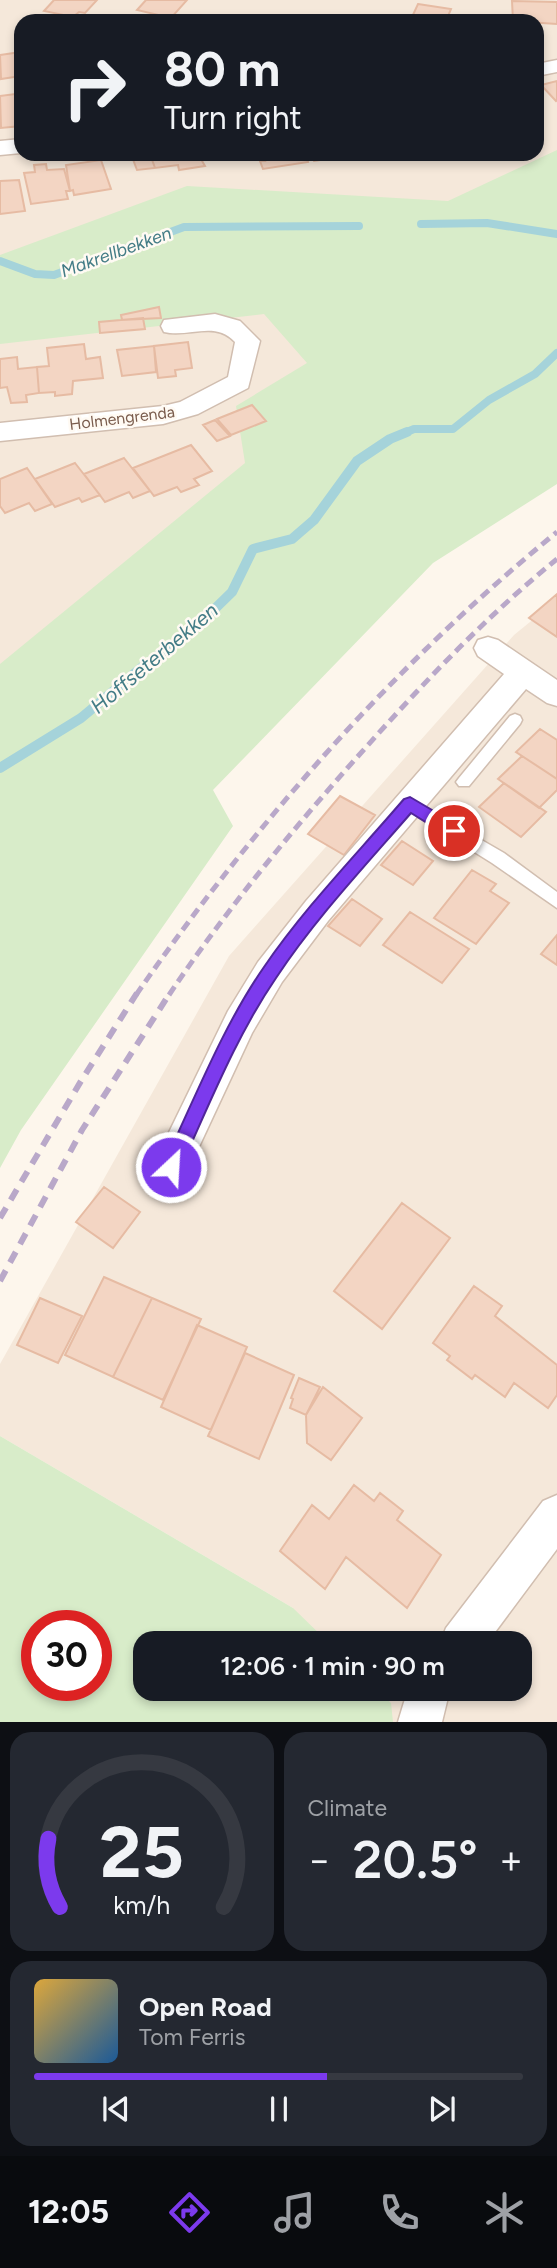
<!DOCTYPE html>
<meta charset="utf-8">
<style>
body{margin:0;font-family:Figtree,sans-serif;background:#242831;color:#f1f3f6;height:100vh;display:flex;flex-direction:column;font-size:26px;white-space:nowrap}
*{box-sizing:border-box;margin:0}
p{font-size:23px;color:#9ea1a6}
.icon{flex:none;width:38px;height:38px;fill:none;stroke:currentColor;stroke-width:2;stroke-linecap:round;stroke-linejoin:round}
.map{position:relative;height:1722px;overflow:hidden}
.sheet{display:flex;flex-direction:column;gap:10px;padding:10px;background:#0d0f14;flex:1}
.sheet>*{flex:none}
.banner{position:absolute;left:14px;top:14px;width:530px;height:147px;border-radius:21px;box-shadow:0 4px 10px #0003;background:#171b24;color:#f1f3f6;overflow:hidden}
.speed{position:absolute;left:21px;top:1610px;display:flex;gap:14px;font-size:35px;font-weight:700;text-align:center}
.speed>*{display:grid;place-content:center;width:91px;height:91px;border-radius:50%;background:#171b24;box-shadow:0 4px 10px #0003;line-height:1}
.speed .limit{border:10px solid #d22;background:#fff;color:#111}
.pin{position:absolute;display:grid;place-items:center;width:60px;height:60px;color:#fff;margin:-30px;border:4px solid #fff;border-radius:50%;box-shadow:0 2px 7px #0007}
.me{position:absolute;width:77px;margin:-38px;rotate:25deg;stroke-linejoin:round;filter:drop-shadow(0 0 5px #0008)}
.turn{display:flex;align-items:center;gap:24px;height:147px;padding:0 35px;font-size:32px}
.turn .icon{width:91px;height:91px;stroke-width:2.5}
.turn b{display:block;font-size:49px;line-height:60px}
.big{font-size:52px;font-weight:600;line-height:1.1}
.sheet .card{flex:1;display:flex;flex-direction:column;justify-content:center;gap:10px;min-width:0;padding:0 24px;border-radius:21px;background:#242831}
.sheet .dial{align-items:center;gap:0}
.dial svg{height:182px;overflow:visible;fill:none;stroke:#363941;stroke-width:7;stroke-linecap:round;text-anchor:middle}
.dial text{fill:#f1f3f6;stroke:none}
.song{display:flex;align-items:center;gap:21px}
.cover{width:84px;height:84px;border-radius:10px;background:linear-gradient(135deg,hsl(40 70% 55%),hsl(210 70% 35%))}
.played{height:7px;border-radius:4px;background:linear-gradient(90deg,#7c3aed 60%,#363941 60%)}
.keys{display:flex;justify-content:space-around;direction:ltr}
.heat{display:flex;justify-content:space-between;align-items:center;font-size:38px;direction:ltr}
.sheet .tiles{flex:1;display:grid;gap:10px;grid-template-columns:1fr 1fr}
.card:last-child{grid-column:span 2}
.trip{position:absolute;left:133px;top:1631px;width:399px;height:70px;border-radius:21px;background:#171b24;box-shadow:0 4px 10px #0003;font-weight:600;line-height:70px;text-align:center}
.tab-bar{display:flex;height:112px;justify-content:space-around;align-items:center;background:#090b0e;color:#9ea1a6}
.tab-bar .icon{width:49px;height:49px}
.tab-bar .on{color:#7c3aed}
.tab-bar b{font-size:32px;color:#f1f3f6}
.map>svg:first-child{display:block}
.residential{fill:#f5e8da;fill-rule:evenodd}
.green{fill:#d8ecc9;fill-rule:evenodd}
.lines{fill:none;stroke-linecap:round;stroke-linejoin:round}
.stream-far1{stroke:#a5d3da;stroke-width:8}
.stream{stroke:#a5d3da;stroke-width:10}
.building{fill:#f3d5c3;stroke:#e6bba3;stroke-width:2}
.service-casing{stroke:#d1beb0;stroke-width:3}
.minor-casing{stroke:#d1beb0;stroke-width:3}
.service{fill:#fff;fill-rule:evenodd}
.minor{fill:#fff;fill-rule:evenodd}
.rail-far1{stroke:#b9a8c9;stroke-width:5;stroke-dasharray:10 6;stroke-linecap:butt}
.rail{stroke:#b9a8c9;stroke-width:6;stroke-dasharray:12 9;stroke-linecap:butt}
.route{fill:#7c3aed;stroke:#51269a;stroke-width:2}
.labels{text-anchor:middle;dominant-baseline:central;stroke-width:5;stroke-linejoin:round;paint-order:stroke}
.far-street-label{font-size:16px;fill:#7a5c4d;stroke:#fffaf3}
.far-water-label{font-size:18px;font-style:italic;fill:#437c86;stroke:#fffaf3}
.water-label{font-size:21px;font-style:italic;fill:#437c86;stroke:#fffaf3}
</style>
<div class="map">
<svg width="557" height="1722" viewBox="0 0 557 1722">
<rect width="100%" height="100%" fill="#fdf6ec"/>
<path class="residential" d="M0 0H557V261L0 757ZM21 21H537V154H21Z
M557 600V1722H292V1689H520V1643H293V1608L0 1436V1364L229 956 514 635Z"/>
<path class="green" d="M557 150V484L433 563 213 790 233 826 21 1130 0 1168V664L245 463 236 406 307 363 264 314 0 344V255L187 186 448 201Z
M0 1436 293 1608 329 1643H145V1689H376L391 1703 393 1722H0ZM37 1626H96V1685H37Z"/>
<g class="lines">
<path class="stream-far1" d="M421 224 487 223 557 234
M0 261 35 274 54 275 184 227 359 226
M402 434 414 429H453L489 400 535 374 557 353"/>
<path class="stream" d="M0 768 81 718 141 668 191 632 232 592 253 549 292 539 314 520 357 461 390 439 407 432"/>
</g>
<path class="building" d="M54 0H97L85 13 79 12 73 17 44 11Z
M146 0H187L171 18 137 10Z
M512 1 557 2V24L513 21Z
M418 4 451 9 446 21 412 17Z
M21 52V76L1 79 0 55Z
M557 81V100L556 101 541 85Z
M15 94 16 101 21 100V126L1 128 0 96Z
M131 154H150L155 168 137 170Z
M150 154H198L205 166 179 170 178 165 155 168Z
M262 154H306L308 162 263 169 260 161H265Z
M310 154H340L342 157 314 161Z
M101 160 111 189 74 195 73 190 70 191 66 165Z
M46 164 47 170 64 169 70 191H66L68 199 31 204 24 173 35 172 34 165Z
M19 180 25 211 0 214V181Z
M159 307 161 318 122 320 121 315Z
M143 318 145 329 100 333 99 322Z
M188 342 192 368 175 370 176 376 158 378 154 346Z
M84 344 86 359 100 357 103 378 73 381 72 394 55 396V392L39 393 37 367 49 366 47 348Z
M154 346 156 372 122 376 117 350Z
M17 357 18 369 37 367 39 393 26 395 27 402 11 403 7 387 0 388V359Z
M252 405 266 421 231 435 217 419Z
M215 420 230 436 217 441 203 425Z
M191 445 212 471 194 479 199 485 181 492 177 487 154 496 133 468Z
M124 458 150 491 133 498 129 492 105 502 84 474Z
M75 463 100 495 82 502 79 498 55 507 35 479Z
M27 468 52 504 35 511 29 503 5 513 0 506V479Z
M557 594V637L529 618Z
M540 729 557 740V779L516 752Z
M522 756 557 779V790L539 808 498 779Z
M504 783 546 812 521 837 479 807Z
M340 796 375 815 344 855 308 834Z
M402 841 433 861 413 885 381 865Z
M472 870 496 884 490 891 509 903 476 944 434 918Z
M352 899 382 919 360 946 328 926Z
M410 912 469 949 442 983 383 945Z
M557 935V965L541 954Z
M104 1187 140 1212 113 1248 76 1222Z
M402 1203 450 1238 382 1329 334 1291Z
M104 1277 152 1298 113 1377 65 1355Z
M474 1286 502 1306 495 1316 557 1365V1395L548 1408 514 1383 505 1397 475 1375 472 1379 447 1360 450 1356 433 1343Z
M40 1298 82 1316 58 1363 17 1345Z
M152 1298 201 1319 163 1400 113 1377Z
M197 1325 247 1347 211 1430 161 1407Z
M245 1353 294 1375 259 1459 208 1436Z
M299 1378 320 1387 306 1415 290 1408 293 1399 291 1398Z
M323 1387 362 1418 331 1460 307 1443 306 1415Z
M354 1485 374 1501 380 1493 403 1511 397 1520 441 1555 407 1608 346 1557 325 1589 280 1551 312 1505 329 1519Z"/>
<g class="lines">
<defs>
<path id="service" d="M515 714 520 716 522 720 520 724 469 786H459L456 782 459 778 510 716Z
M409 798 504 853 557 892V908L492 863 404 808 401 804 404 800Z"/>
<path id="minor" d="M557 60V72L537 76V64Z
M21 139V153L0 155V141Z
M215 314 240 321 260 341 248 388 198 414 163 424 0 441V423L163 406 180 402 228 377 235 342C215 320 189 338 164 332L161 326 164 320Z
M488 637 498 640 557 680V706L547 703 526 689 328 921 282 982 252 1033 184 1179 171 1184 158 1179 153 1167 158 1155 228 1011 258 962 306 901 504 674 478 656 474 648 478 640Z
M557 1495V1549L487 1643H440L446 1628 543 1501Z
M408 1689H450L442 1722H398Z"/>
</defs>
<use href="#service" class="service-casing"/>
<use href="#minor" class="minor-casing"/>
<use href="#service" class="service"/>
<use href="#minor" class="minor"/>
<path class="rail-far1" d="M136 995C256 822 394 665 557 532
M169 995C228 907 297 824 368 745 427 679 488 615 557 559"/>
<path class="rail" d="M0 1218 81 1081 137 993
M0 1281 82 1130 170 993"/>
</g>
<path class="route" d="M410 797 459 826 462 831 459 836H448L411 813C365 866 315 919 276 978 235 1038 208 1108 178 1173L171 1176 165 1173 162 1167 165 1161C196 1096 223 1026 264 967 305 907 357 854 404 799Z"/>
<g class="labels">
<g class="far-street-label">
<text transform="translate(122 418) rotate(-7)">Holmengrenda</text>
</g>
<g class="far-water-label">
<text transform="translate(116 252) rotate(-20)">Makrellbekken</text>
</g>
<g class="water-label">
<text transform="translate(154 658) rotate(-40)">Hoffseterbekken</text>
</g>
</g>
</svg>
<div class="speed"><div class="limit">30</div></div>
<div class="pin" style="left:454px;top:831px;background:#d93025"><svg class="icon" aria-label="arrive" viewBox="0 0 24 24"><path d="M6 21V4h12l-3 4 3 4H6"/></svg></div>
<svg class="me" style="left:171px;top:1167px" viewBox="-20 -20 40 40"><circle r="17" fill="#7c3aed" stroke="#fff" stroke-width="3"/><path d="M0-11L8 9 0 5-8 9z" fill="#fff"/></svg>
<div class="trip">12:06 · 1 min · 90 m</div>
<div class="banner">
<div class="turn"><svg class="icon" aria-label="right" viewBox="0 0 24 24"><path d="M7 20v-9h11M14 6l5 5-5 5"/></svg><div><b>80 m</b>Turn right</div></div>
</div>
</div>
<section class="sheet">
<div class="tiles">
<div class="card dial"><svg viewBox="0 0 100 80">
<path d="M14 69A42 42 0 1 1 86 69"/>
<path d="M14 69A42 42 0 0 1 9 39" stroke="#7c3aed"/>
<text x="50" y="56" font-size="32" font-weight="700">25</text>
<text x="50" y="72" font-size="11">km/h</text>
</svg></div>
<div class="card"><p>Climate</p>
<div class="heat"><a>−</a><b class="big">20.5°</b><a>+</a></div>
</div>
<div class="card">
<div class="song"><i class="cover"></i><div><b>Open Road</b><p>Tom Ferris</p></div></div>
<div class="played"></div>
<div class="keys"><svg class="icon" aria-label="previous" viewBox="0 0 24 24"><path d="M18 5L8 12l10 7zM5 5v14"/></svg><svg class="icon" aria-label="pause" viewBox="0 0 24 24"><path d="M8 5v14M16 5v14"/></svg><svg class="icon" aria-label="next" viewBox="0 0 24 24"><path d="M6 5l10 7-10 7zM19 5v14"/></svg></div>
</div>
</div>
</section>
<nav class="tab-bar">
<b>12:05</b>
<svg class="icon on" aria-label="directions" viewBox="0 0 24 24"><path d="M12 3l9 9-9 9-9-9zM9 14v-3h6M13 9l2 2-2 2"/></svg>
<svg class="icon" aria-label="music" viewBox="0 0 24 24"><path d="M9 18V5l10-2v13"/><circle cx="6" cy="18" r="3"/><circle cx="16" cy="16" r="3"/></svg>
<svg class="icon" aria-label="phone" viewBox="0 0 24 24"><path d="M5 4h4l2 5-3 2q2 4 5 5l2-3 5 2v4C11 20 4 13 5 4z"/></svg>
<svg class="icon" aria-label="climate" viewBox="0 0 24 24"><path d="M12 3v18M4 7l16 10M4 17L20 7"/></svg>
</nav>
